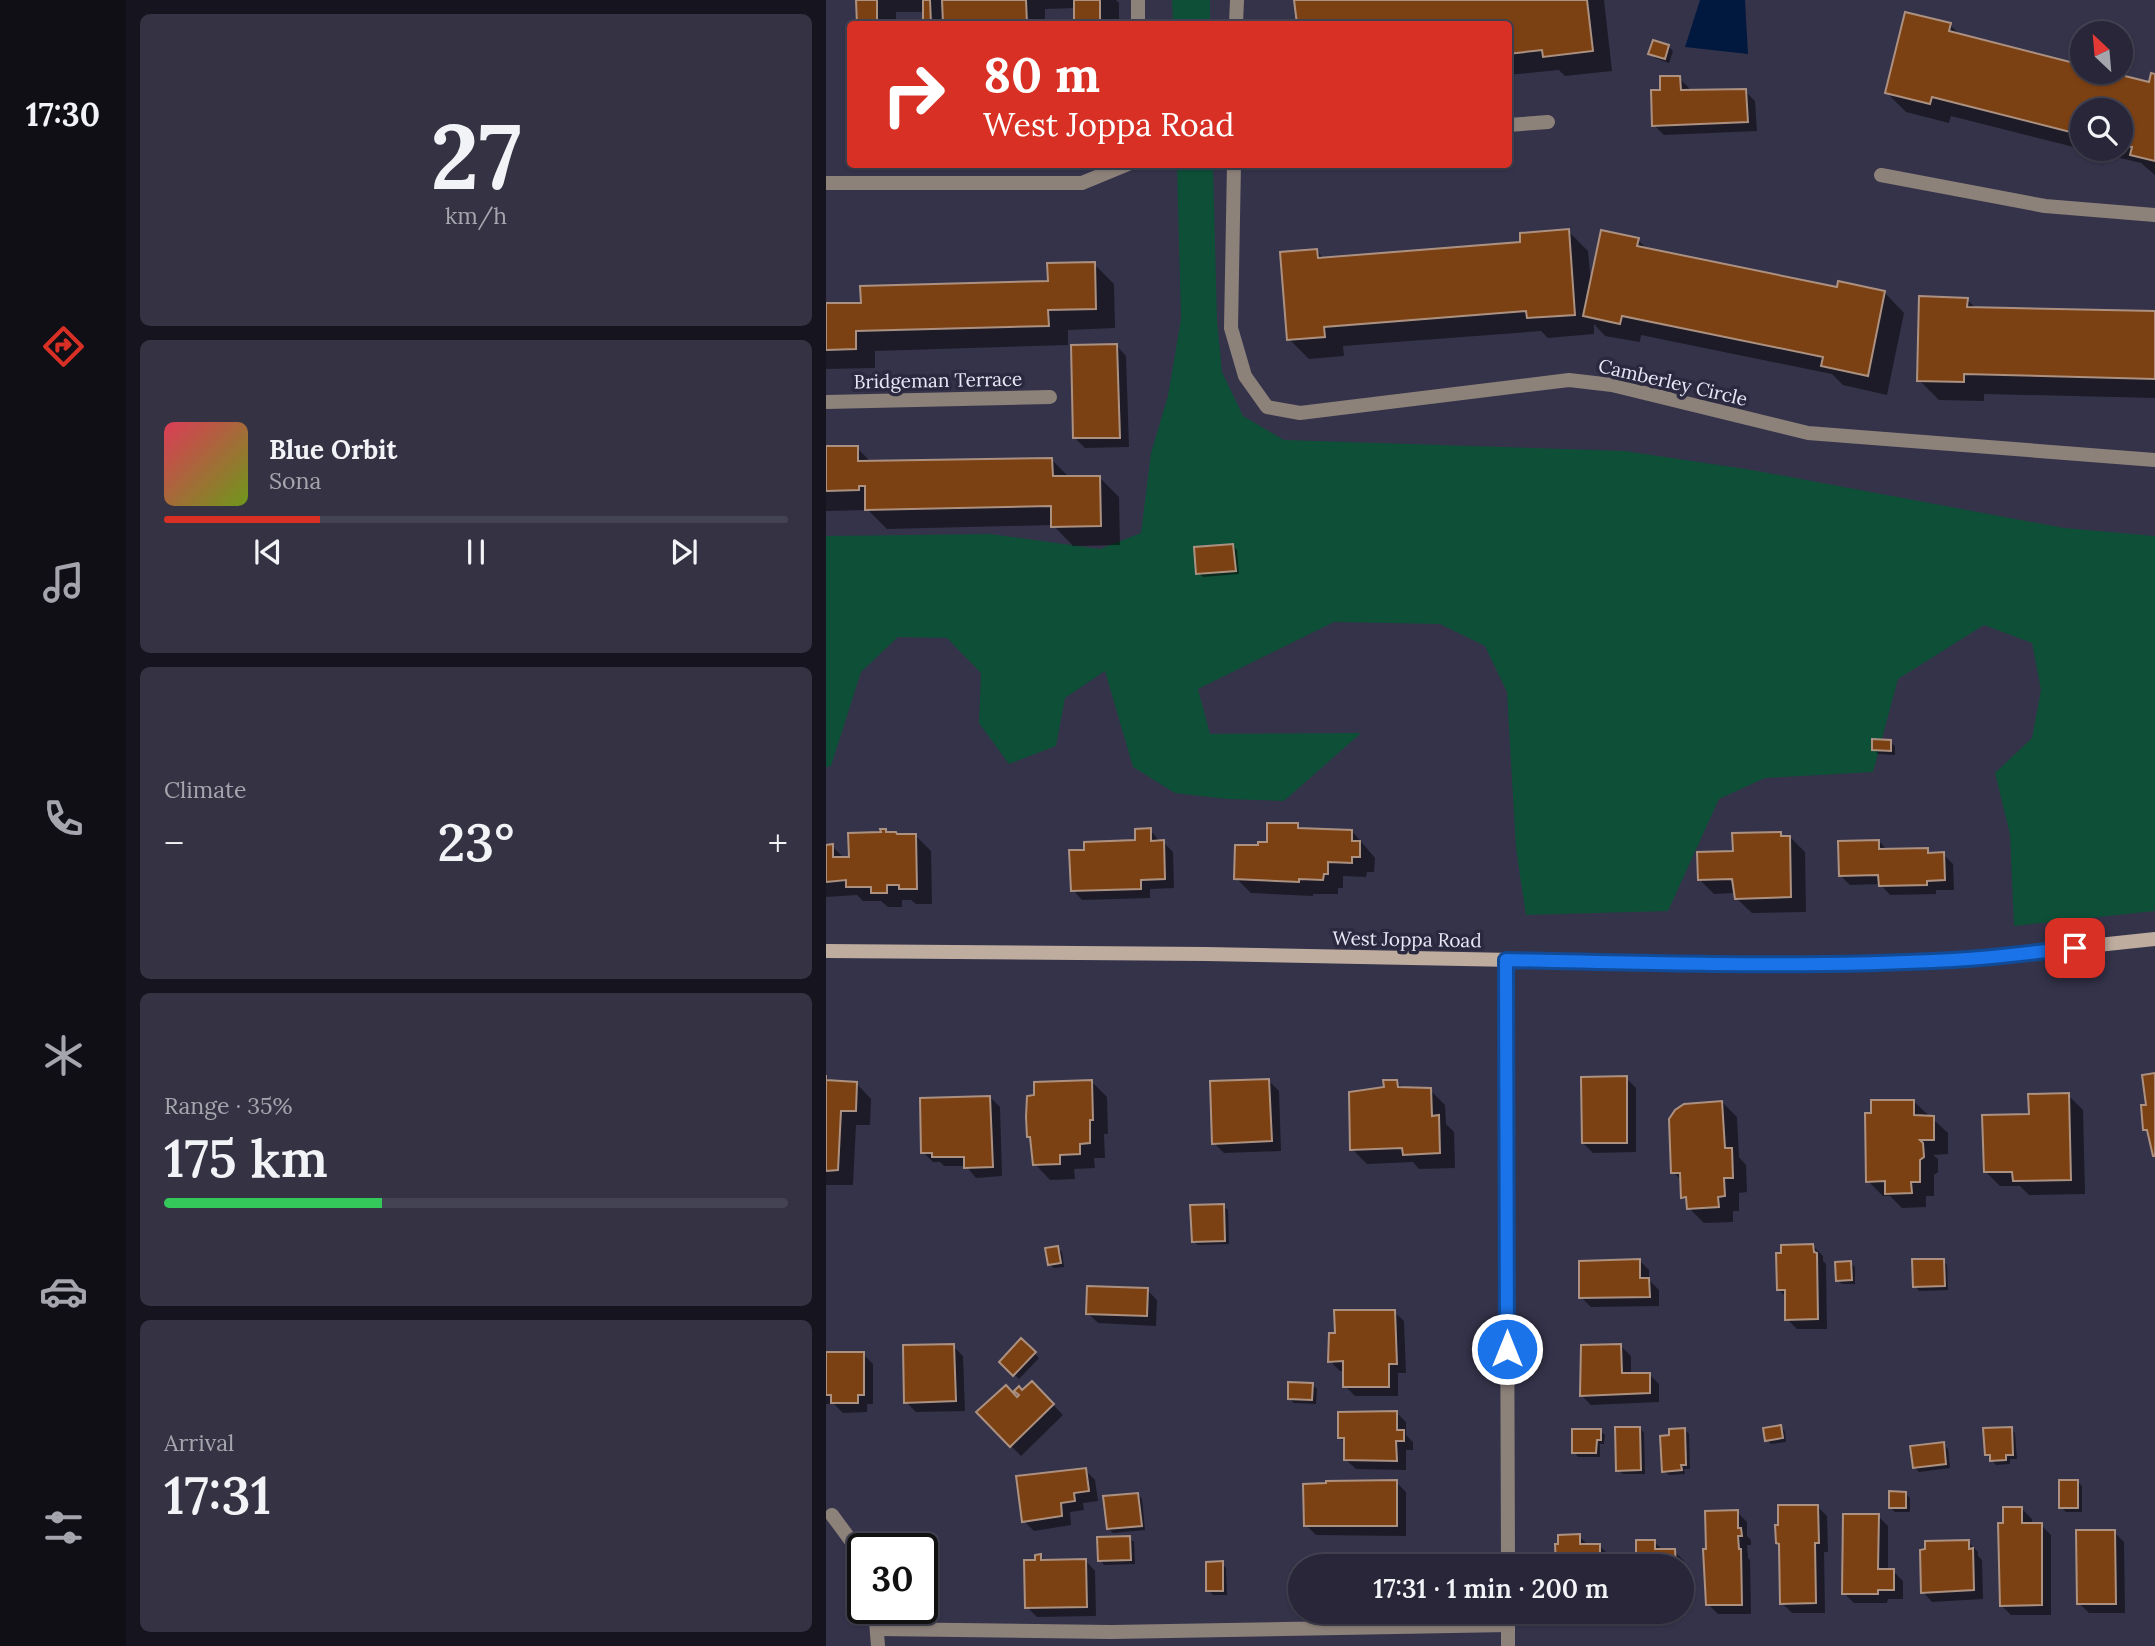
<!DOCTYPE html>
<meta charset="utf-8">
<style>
body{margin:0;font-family:Lora,serif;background:#343243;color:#f1f3f6;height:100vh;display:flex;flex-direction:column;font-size:26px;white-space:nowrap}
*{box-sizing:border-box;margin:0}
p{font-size:23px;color:#a5a5ae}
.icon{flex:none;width:38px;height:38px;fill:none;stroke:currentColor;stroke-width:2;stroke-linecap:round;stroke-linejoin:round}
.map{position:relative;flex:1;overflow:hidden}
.sheet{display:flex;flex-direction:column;gap:14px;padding:14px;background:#16151f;width:700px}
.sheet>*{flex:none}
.guide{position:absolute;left:21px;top:21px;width:665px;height:147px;border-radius:7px;box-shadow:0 2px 5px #0004,0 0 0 2px #444353;background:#d93025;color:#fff;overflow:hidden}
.needle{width:46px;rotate:334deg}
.controls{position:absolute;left:1244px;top:21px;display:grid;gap:14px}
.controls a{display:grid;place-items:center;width:63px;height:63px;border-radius:50%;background:#282638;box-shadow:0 2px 5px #0004,0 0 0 2px #444353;font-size:35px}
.speed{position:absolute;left:21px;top:1533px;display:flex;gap:14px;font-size:35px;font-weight:700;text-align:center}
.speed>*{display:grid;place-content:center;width:91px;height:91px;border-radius:50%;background:#282638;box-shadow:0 2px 5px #0004,0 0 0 2px #444353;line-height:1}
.speed .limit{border:4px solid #111;border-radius:10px;background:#fff;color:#111}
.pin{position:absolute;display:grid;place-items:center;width:60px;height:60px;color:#fff;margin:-30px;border-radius:14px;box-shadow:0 4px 10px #0006}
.me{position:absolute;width:77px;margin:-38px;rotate:0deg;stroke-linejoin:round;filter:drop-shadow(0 0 5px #0008)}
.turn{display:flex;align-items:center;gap:24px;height:147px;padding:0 21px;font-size:32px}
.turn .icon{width:91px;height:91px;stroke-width:2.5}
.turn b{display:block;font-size:49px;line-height:60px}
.big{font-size:52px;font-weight:600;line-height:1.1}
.sheet .card{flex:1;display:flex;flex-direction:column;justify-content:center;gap:10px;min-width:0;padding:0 24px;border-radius:10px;background:#343243}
.sheet .dial{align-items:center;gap:0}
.dial b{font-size:91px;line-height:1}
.song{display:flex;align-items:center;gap:21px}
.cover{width:84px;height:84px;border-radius:10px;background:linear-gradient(135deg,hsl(350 70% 55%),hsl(80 70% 35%))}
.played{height:7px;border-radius:4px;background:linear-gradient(90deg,#d93025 25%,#444353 25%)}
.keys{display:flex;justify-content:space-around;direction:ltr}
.heat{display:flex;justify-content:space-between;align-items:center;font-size:38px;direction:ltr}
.charge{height:10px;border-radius:5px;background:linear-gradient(90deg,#34c759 35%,#444353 0)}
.trip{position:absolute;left:462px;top:1554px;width:406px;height:70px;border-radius:35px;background:#282638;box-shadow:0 2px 5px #0004,0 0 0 2px #444353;font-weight:600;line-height:70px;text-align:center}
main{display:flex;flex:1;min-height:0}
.dock{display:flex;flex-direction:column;width:126px;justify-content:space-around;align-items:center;background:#100f16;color:#a5a5ae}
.dock .icon{width:49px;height:49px}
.dock .active{color:#d93025}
.dock b{font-size:32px;color:#f1f3f6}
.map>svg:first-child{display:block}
.green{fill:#0e4f38}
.water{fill:#02193f}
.shadow{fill:#0007}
.building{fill:#7c4113;stroke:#ac9181;stroke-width:2}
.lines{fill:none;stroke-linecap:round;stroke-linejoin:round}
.lane{stroke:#8d827a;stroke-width:14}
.street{stroke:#8d827a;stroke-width:14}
.secondary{stroke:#bead9f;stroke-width:14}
.route-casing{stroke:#114b97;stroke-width:18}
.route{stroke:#1a73e8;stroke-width:12}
.labels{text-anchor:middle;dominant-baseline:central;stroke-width:7;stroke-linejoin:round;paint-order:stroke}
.street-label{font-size:19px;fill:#e8e7f6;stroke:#2b293f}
</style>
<main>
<nav class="dock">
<b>17:30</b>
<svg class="icon active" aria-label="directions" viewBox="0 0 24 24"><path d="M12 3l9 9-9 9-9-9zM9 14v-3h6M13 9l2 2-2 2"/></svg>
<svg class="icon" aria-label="music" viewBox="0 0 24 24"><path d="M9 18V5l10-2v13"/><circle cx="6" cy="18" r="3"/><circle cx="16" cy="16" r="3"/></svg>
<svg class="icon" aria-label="phone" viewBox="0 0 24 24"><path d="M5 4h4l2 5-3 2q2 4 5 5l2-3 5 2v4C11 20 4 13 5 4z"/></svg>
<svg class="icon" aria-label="climate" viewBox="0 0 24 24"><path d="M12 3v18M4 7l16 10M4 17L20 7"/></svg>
<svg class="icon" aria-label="car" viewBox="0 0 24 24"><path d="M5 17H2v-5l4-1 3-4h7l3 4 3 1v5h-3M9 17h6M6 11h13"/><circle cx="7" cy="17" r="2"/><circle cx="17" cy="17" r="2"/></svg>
<svg class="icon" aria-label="filters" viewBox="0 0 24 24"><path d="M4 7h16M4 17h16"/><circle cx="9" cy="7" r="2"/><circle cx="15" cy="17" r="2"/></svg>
</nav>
<section class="sheet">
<div class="card dial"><b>27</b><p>km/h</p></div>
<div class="card">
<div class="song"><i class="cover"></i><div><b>Blue Orbit</b><p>Sona</p></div></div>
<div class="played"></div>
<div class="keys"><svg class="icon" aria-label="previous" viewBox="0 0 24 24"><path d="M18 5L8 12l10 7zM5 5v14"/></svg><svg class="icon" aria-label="pause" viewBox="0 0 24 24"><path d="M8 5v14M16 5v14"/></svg><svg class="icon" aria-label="next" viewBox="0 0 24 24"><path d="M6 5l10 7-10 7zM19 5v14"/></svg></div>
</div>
<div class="card"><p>Climate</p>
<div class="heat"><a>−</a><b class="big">23°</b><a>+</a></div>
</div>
<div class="card"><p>Range · 35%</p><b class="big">175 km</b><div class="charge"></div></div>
<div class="card"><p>Arrival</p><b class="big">17:31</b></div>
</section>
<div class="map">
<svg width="1329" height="1646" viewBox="0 0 1329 1646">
<rect width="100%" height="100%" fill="#35334a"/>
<path class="green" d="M346 0H384V24H347Z
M351 165H387L391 321 396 372 417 416 458 440 799 451 926 470 1238 528 1329 536V911L1188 926 1184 834 1169 773 1206 738 1215 690 1206 643 1158 625 1072 679 1047 772 939 778 893 799 842 911 700 915 690 849 681 692 659 646 614 624 508 622 372 689 384 734 535 733 458 801 401 799 349 793 307 767 279 671 239 698 230 746 183 764 153 723 155 673 121 638 72 637 35 672 5 766 0 767V536L164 534 274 549 315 533 325 453 342 396 355 319Z"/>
<path class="water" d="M874 0H919L922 54 859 47Z"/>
<path class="shadow" d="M32 0H290L293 3V24H250V8L219 9V24H99V12H70V24H33Z
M470 0H778L786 71 739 76 733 70 682 75V24H472Z
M1124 25 1135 36 1256 67V72H1276L1324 84 1329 76V175L1315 163 1257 149H1295V110H1256V149L1125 116 1123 123 1080 112 1060 92Z
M842 46 847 51 843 63 829 58 824 53Z
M853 78 863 88 864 92 919 91 929 101 931 131 838 135 828 125 836 91Z
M742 231 762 251 765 284 812 240 822 250 1012 289 1059 293 1078 313 1061 395 1017 385 1006 374 815 335 814 342 779 336 768 324V334L722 338 715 331 517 346 518 356 483 359 463 339 491 251 499 260 696 244Z
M268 264 288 284 289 328 242 330V345L49 351V368L0 369V305L36 304 223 283Z
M1141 299 1150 309 1329 313V398L1158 394V401L1113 400 1093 380Z
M291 346 300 356 303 447 259 448 249 438Z
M0 448H31L46 463 225 459 244 478 273 477 293 497 294 545 247 546 227 525 61 529 42 510 0 511Z
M407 546 411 550 413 574 377 577 372 573Z
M1064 742 1069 746V755L1052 754 1048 750Z
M471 825 477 830 526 831 549 858 548 872H541L540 877 517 876V888H512V894H487V896L425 893 410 878 433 847 442 844Z
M324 830 334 842H337L347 852 348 888 324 889V898L256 900 247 890 260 851 311 842Z
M59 831 72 836H90L105 851 106 904H90L85 900H76V907H62L55 901H37L31 895 0 897V846H6L19 859H24Z
M954 834 958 838 964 837 979 852 980 912 926 913 910 898V893L888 894 873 879 908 853Z
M1053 841 1062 851 1101 850 1106 854H1117L1127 864 1128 890H1110V894L1064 895 1054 884 1024 885 1014 875Z
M0 1077 5 1082 30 1083 45 1099 44 1125H30L27 1185H0Z
M800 1078 810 1088V1152L767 1153 757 1143Z
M443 1081 453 1091 455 1151 398 1153 388 1143Z
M266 1082 281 1097 282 1134H278L279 1158H268L269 1168 248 1169 249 1179 224 1180 209 1164 206 1140 203 1136Z
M571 1082 578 1089 604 1090 619 1105 620 1124 628 1132 629 1168 593 1169 587 1162 541 1164 526 1149 559 1089Z
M1242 1095 1257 1110 1259 1194 1203 1195 1194 1186H1174L1159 1171 1205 1116Z
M164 1097 174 1107 176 1176 150 1178 140 1166H118L114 1162H107L97 1152Z
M1087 1101 1122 1133V1154L1107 1155 1112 1159V1172L1108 1175V1196H1100V1207L1076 1208 1064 1196H1057L1042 1181Z
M896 1102 911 1117 913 1157 920 1165 921 1192 913 1193V1211H907V1222L878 1223 863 1208 862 1202 857 1197V1182L847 1172Z
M397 1206 402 1210 403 1244 372 1245 367 1241Z
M987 1246 997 1256V1261L1000 1264 1001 1329H971L961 1319V1298L953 1290Z
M232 1248 236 1252 238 1267 228 1268 223 1264Z
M813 1260 823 1270V1280L833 1290V1306L765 1307 755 1297Z
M1117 1260 1121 1265 1122 1290 1093 1291 1089 1286Z
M1024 1263 1029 1267V1284H1016L1011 1280Z
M321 1290 331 1300 330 1326 272 1323 262 1313Z
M568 1312 578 1321 580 1373H572V1396H529L519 1386V1371H514L504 1361 511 1335Z
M195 1340 213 1358 193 1379 175 1362Z
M127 1346 137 1356 139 1411 90 1412 80 1402Z
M795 1346 805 1356V1375L823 1374 833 1384V1402L765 1405 755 1395Z
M0 1354H37L47 1364V1404H41V1412L17 1413 8 1404H0Z
M206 1383 237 1415 195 1456 152 1412 192 1399Z
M486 1384 491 1389 490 1404 468 1403 463 1398Z
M570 1412 580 1422V1435L587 1442V1450H580V1470L530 1469 520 1460V1444L514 1438Z
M955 1427 959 1432 960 1442 945 1444 941 1440Z
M814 1428 818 1433 819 1474H797L792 1470Z
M1185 1429 1189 1433 1191 1459H1184V1464L1170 1465 1160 1454Z
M859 1430 863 1434 864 1469H858L859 1474 843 1475 838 1471 845 1437Z
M774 1431 779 1435 778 1444H774V1457H752L748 1452Z
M1117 1444 1122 1449 1124 1468 1093 1472 1088 1467Z
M259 1470 269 1480 272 1501 257 1503 258 1510 244 1512 245 1525 208 1531 198 1521Z
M1251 1481 1256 1486V1512H1240L1235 1507Z
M570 1482 580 1492V1536L490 1535 480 1525Z
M1079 1493 1084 1498V1512H1069L1065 1508Z
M312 1494 316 1499 319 1530 287 1533 282 1528Z
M991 1506 1001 1516 1002 1552H998L999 1613H966L956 1603 955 1546 952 1543Z
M1196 1509 1206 1519V1525H1215L1225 1535V1615H1185L1175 1605 1179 1525Z
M911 1512 921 1522V1536L925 1540V1545H921L922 1558 924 1560 925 1614H892L882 1604Z
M1052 1516 1062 1526V1571H1067L1077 1581V1599H1062L1061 1603H1028L1018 1593Z
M1288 1532 1298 1542 1299 1613H1263L1253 1603Z
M753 1536 762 1545H773L783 1555V1566H731V1546Z
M303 1538 308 1542 309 1564 278 1565 274 1560Z
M812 1542H828L838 1551H848L858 1561 860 1582H857L856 1606V1566H812Z
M1142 1542 1152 1552V1556L1156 1560 1157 1599 1106 1602 1097 1592Z
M215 1556 220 1561H260L269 1571 270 1616 211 1617 201 1607 211 1562Z
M490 1558H569L576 1565 582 1566H490Z
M396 1563 400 1568 401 1595H387L382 1590Z
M739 1612H780V1616H743Z
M817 1612H855L821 1616Z"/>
<path class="building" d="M30 0H51V24H31Z
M97 0H104L105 24H97Z
M116 0H200L201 24H117Z
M248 0H274V24H248Z
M468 0H761L767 51 717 57 716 50 682 54V24H471Z
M1079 12 1125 23 1123 31 1256 65V72H1283L1323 82 1325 73 1329 74V161L1304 155 1306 147 1295 145V110H1256V135L1106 97 1104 104 1059 93Z
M827 40 843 45 839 59 822 54Z
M834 76H854L855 90 920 89 922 122 826 126 825 90H834Z
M743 229 749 315 701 318 700 311 498 327 499 337 461 340 454 252 491 249 492 258 694 242V233Z
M775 230 813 238 811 246 1011 287 1012 281 1059 291 1042 376 995 366 997 357 796 316 794 324 757 316Z
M269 262 270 309 222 310 223 326 30 331V349L0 350V303H35L34 286 222 281 221 263Z
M1093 296 1142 298 1141 307 1329 311V379L1138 374V382L1091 381Z
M291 344 294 438H247L245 345Z
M0 446H32V461L226 458 227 476H274L275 526 225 527V506L39 510V486H33V490L0 491Z
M407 544 410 571 370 574 368 547Z
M1046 739 1065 740V751L1046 750Z
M441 823H472V828L526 830V841H534V857H526V863L502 862V874H498L497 880 473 879V882L408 879 409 845H432V842H441Z
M325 828V841L338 840 339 879 315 880V889L245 891 243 850H258V842L309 840V829Z
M54 829H60V832H70L71 834H90L91 889H73V885H61V893H45V887H20V880L0 882V845L7 844V857H23L22 833 55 832Z
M955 832V836H964L965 897 909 899 906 879 872 880 871 852 907 851 906 833Z
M1053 840V849L1102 848V853L1118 852 1119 880 1101 881V885L1053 886 1052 875 1013 876 1012 841Z
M1329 1073V1156H1327L1321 1130H1317L1315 1105H1320L1316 1075Z
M0 1075V1080L31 1082 30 1111H15L12 1170 0 1171Z
M801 1076V1143H756L755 1077Z
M443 1079 446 1141 386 1144 384 1081Z
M266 1080 267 1120H264V1143L254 1144V1154L234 1155V1164L207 1165 204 1137H201L200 1117 201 1096 208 1095V1082Z
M557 1080H571L572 1087 605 1088 606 1116 613 1115 614 1153 577 1155 576 1148 524 1150 523 1092 558 1087Z
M1243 1093 1245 1180 1187 1181 1186 1172H1158L1156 1115 1203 1114 1202 1094Z
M164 1096 167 1167 138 1168V1157H106V1153H95L94 1098Z
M1045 1100H1088V1115L1108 1116V1140H1094L1097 1143 1098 1157 1094 1160V1182H1085L1086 1193 1059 1194V1181L1040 1182 1039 1113H1045Z
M896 1101 899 1148H906L907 1178H898L899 1196 892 1197 893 1207 861 1209 860 1197 855 1198 854 1173H845L843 1119 849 1110 858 1104Z
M398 1204 399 1241 366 1242 364 1205Z
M987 1244 988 1252 991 1253 992 1319 959 1320V1290H951L950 1253H955V1245Z
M232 1246 235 1263 222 1265 219 1248Z
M814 1259V1278H823L824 1297 753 1298V1261Z
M1086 1259H1118L1119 1286 1087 1287Z
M1025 1261 1026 1280 1010 1281 1009 1262Z
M261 1286 322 1288 321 1316 260 1314Z
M508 1310H569L571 1364H563V1387H517V1361L502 1362 503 1333H509Z
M195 1338 210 1352 187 1376 173 1362Z
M128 1344 130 1401 78 1403 77 1345Z
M795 1344 796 1373H824V1393L754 1396 755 1345Z
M0 1352H38V1395H32V1403H5V1395H0Z
M206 1381 228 1404 184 1447 150 1412 180 1385 191 1397 193 1395 188 1391 193 1386 196 1390Z
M462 1382 487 1383 486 1400 462 1399Z
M571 1411V1430H578V1441H570L571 1461 518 1460V1438H512V1412Z
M955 1425 957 1438 939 1441 937 1428Z
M789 1427H814L815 1470 790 1471Z
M1186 1427 1187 1455H1180V1460L1164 1461V1455H1159L1157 1428Z
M859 1428 860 1465H855L856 1470 836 1472 834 1436 843 1435V1429Z
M746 1429H775V1440H771L770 1453H746Z
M1118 1442 1120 1464 1087 1468 1084 1446Z
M260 1468 263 1491 248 1493 249 1501 235 1503 236 1516 196 1522 190 1476Z
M571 1480V1526H478L477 1484 500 1483V1481Z
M1233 1480H1252V1508H1233Z
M1063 1491 1080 1492V1508H1063Z
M312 1493 316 1526 281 1529 277 1496Z
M952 1505H992L993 1543H989L990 1603 954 1604 953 1544 950 1543 949 1525H952Z
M1177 1507H1196V1523H1216V1605L1174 1606 1172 1523H1177Z
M912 1510V1528H915L916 1536H912L913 1549H915L916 1605H880L877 1549H880L879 1511Z
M1017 1514H1053L1052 1569H1068V1590H1052V1594H1016Z
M1250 1530H1289L1290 1604H1251Z
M754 1534V1544H774V1566H730L729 1544H732V1535Z
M304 1536 305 1560 272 1561 271 1537Z
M810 1540H829V1549H849L850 1566H810Z
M1143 1540V1549L1147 1548 1148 1590 1095 1593 1094 1550 1099 1549V1541Z
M215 1554V1560L260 1559 261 1607 199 1608 198 1560H209V1555Z
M488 1557H569L570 1564 582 1563V1566H488Z
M397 1561V1591H380V1562Z"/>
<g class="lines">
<path class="lane" d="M682 125 722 122
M1055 175 1219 206 1329 215
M51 1629 285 1632 682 1625"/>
<path class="street" d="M312 0V24
M410 24 411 0
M408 164 405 328 419 376 441 407 474 413 743 380 786 385 982 433 1329 460
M0 183H256L302 164
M0 402 224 397
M680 960 682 1566
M6 1515 37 1557
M49 1608 52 1646
M682 1612V1646"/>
<path class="secondary" d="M0 951 380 954 934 965 1129 960 1329 939"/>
</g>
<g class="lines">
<defs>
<path id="route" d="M681 1349 680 960C829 963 978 968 1127 960 1168 958 1208 952 1249 948"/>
</defs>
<use href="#route" class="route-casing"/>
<use href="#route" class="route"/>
</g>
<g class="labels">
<g class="street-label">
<text transform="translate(112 380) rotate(-1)">Bridgeman Terrace</text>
<text transform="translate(847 382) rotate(13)">Camberley Circle</text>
<text transform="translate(581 939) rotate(1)">West Joppa Road</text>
</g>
</g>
</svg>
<div class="controls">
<a><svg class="needle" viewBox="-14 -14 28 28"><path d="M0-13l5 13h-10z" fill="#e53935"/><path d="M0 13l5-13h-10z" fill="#a5a5ae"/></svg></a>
<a><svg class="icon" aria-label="search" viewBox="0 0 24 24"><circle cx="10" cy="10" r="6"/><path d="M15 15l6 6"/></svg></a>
</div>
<div class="speed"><div class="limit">30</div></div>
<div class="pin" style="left:1249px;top:948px;background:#d93025"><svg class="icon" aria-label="arrive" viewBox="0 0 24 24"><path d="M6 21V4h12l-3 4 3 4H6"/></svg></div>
<svg class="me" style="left:681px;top:1349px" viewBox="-20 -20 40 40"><circle r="17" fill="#1a73e8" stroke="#fff" stroke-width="3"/><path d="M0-11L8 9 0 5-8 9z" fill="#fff"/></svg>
<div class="trip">17:31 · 1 min · 200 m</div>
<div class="guide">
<div class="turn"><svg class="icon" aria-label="right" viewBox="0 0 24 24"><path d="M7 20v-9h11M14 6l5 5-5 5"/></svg><div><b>80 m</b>West Joppa Road</div></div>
</div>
</div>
</main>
